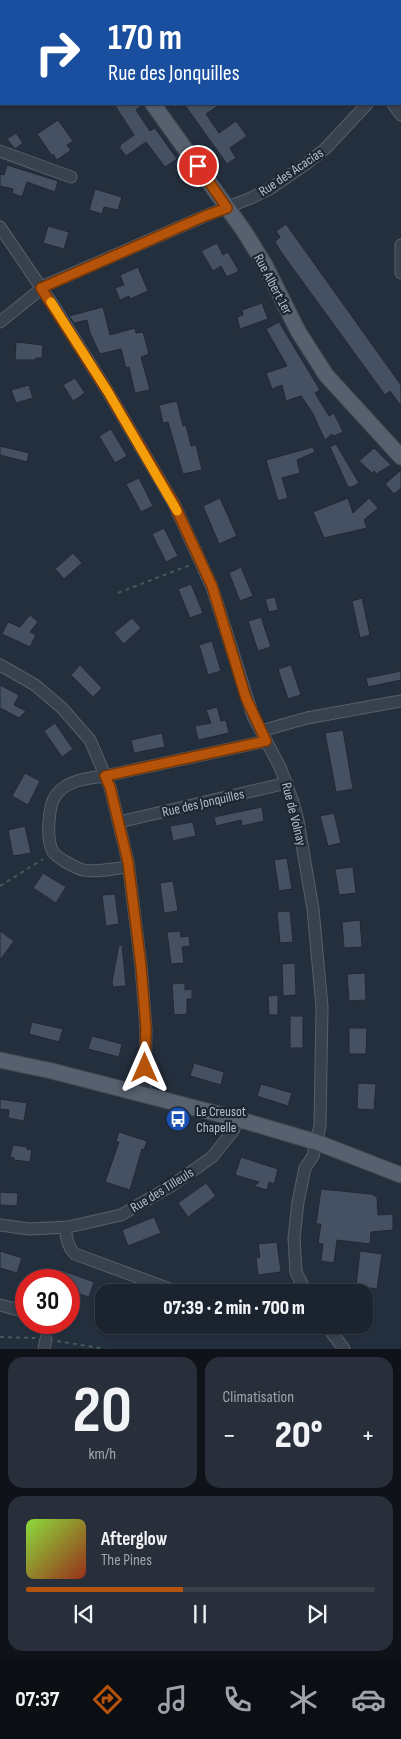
<!DOCTYPE html>
<html lang="fr">
<meta charset="utf-8">
<style>
body{margin:0;font-family:"Sofia Sans Condensed",sans-serif;background:#282f3a;color:#f1f3f6;height:100vh;display:flex;flex-direction:column;font-size:19px;white-space:nowrap}
*{box-sizing:border-box;margin:0}
p{font-size:16px;color:#a0a4aa}
.icon{flex:none;width:28px;height:28px;fill:none;stroke:currentColor;stroke-width:2;stroke-linecap:round;stroke-linejoin:round}
.map{position:relative;height:1349px;overflow:hidden}
.drawer{display:flex;flex-direction:column;gap:8px;padding:8px;background:#0f1319;flex:1}
.drawer>*{flex:none}
.banner{position:absolute;left:0px;top:0px;width:401px;height:105px;box-shadow:0 1px 4px #0004,0 0 0 1px #39404a;background:#1a4fa0;color:#fff;overflow:hidden}
.speed{position:absolute;left:15px;top:1269px;display:flex;gap:10px;font-size:25px;font-weight:700;text-align:center}
.speed>*{display:grid;place-content:center;width:65px;height:65px;border-radius:50%;background:#1b232e;box-shadow:0 1px 4px #0004,0 0 0 1px #39404a;line-height:1}
.speed .limit{border:8px solid #d22;background:#fff;color:#111}
.pin{position:absolute;display:grid;place-items:center;width:42px;height:42px;color:#fff;margin:-21px;border:2px solid #fff;border-radius:50%;box-shadow:0 1px 5px #0007}
.me{position:absolute;width:55px;margin:-28px;rotate:0deg;stroke-linejoin:round;filter:drop-shadow(0 0 4px #0008)}
.turn{display:flex;align-items:center;gap:18px;height:105px;padding:0 25px;font-size:22px}
.turn .icon{width:65px;height:65px;stroke-width:2.5}
.turn b{display:block;font-size:35px;line-height:42px}
.big{font-size:38px;font-weight:800;line-height:1.1}
.drawer .tile{flex:1;display:flex;flex-direction:column;justify-content:center;gap:8px;min-width:0;padding:0 18px;border-radius:15px;background:#282f3a}
.drawer .dial{align-items:center;gap:0}
.dial b{font-size:65px;line-height:1}
.song{display:flex;align-items:center;gap:15px}
.cover{width:60px;height:60px;border-radius:8px;background:linear-gradient(135deg,hsl(90 70% 55%),hsl(10 70% 35%))}
.played{height:5px;border-radius:2px;background:linear-gradient(90deg,#b45309 45%,#39404a 45%)}
.keys{display:flex;justify-content:space-around;direction:ltr}
.heat{display:flex;justify-content:space-between;align-items:center;font-size:28px;direction:ltr}
.drawer .tiles{flex:1;display:grid;gap:8px;grid-template-columns:1fr 1fr}
.tile:last-child{grid-column:span 2}
.trip{position:absolute;left:95px;top:1284px;width:278px;height:50px;border-radius:15px;background:#1b232e;box-shadow:0 1px 4px #0004,0 0 0 1px #39404a;font-weight:800;line-height:50px;text-align:center}
.tab-bar{display:flex;height:80px;justify-content:space-around;align-items:center;background:#0b0e12;color:#a0a4aa}
.tab-bar .icon{width:35px;height:35px}
.tab-bar .on{color:#b45309}
.tab-bar b{font-size:22px;color:#f1f3f6}
.map>svg:first-child{display:block}
.building{fill:#455162;stroke:#1f2835}
.lines{fill:none;stroke-linecap:round;stroke-linejoin:round}
.minor-casing{stroke:#565f6c;stroke-width:13}
.major-casing{stroke:#414a57;stroke-width:17}
.path{stroke:#44595c;stroke-width:2;stroke-dasharray:4 4;stroke-linecap:butt}
.minor{stroke:#38414e;stroke-width:11}
.major{stroke:#56606e;stroke-width:15}
.route-casing{stroke:#753606;stroke-width:12}
.route{stroke:#b45309;stroke-width:9}
.slow{stroke:#f59e0b;stroke-width:9}
.labels{text-anchor:middle;dominant-baseline:central;stroke-width:4.5;stroke-linejoin:round;paint-order:stroke}
.street-label{font-size:14px;fill:#b4bcc9;stroke:#1d2633}
.poi-label{font-size:14px;fill:#b4bcc9;stroke:#1d2633;text-anchor:start}
</style>
<div class="map">
<svg width="401" height="1349" viewBox="0 0 401 1349">
<rect width="100%" height="100%" fill="#242f3e"/>
<path class="building" d="M114 104H144L136 110 150 131 155 128 177 159 165 167 146 142 126 156 119 147 121 146 120 145 134 135Z
M184 104H221L206 114 219 133 236 121 247 136 230 148 236 158 227 164Z
M58 120 73 141 67 145 71 150 57 160 53 154 52 156 37 134Z
M16 133 23 143 15 149 7 139Z
M7 165 58 181 55 192 27 182 22 197 12 193 13 189 0 186V174L4 175Z
M95 189 122 197 118 210 104 207 102 214 89 210Z
M286 224 401 385V406L390 391 385 395 281 252 275 242 280 237 276 231Z
M48 226 69 232 64 249 43 243Z
M217 243 223 255 228 252 239 271 227 277 221 266 213 271 201 251Z
M138 267 148 291 130 299 129 296 120 300 115 288 124 285 120 275Z
M262 303 268 319 240 329 237 317 243 315 242 310Z
M103 307 110 335 135 328 136 333 143 332 149 354 141 357 150 390 135 393 129 367 126 368 121 349 100 354 90 333 87 320 74 323 69 316Z
M279 322 320 390 315 393 329 416 334 413 343 432 334 436 332 434 325 440 312 412 301 396 286 401 282 385 272 389 266 373 287 366 266 329Z
M16 342 43 345 42 358H36L35 360H15Z
M75 378 85 393 73 401 63 385Z
M29 385 33 398 16 403 11 390Z
M177 401 183 426 186 425 191 446 196 445 202 470 183 474 168 422 163 423 159 405Z
M111 429 127 456 115 463 99 436Z
M336 444 359 483 352 487H348L330 447Z
M0 446 29 453 27 462 0 455Z
M313 447 315 452 297 460 300 473 282 478 288 498 278 501 266 460Z
M374 448 391 465 376 474 374 471 372 473 359 461Z
M401 470V488L394 494 385 484Z
M139 478 153 506 141 512 126 484Z
M220 498 237 536 219 544 203 506Z
M348 498 353 513 369 498 378 508 364 520 367 528 324 538 313 512Z
M164 528 178 556 166 562 152 534Z
M73 553 82 563 64 579 55 569Z
M241 567 253 596 240 601 229 573Z
M191 584 203 613 190 618 178 589Z
M275 597 278 610 269 612 265 599Z
M362 598 370 635 360 638 352 601Z
M30 615 38 622 30 632 36 635 30 647 2 634 8 622 20 627Z
M261 617 271 647 258 651 248 621Z
M132 618 141 628 124 644 114 633Z
M212 641 221 671 208 675 199 645Z
M80 665 102 688 93 697 71 675Z
M291 665 301 695 288 699 278 669Z
M401 671V680L368 687 366 678Z
M0 685 19 695 14 705 26 711 19 718 0 708Z
M217 707 221 721 226 720 229 733 198 740 195 726 211 723 206 710Z
M55 723 73 749 62 757 44 731Z
M343 730 353 789 336 792 325 733Z
M162 733 165 747 134 753 131 740Z
M25 773 40 781 28 805 12 796Z
M262 807 264 821 242 826 241 820 216 826 214 817Z
M334 813 341 843 328 846 320 816Z
M193 822 196 836 173 841 170 826Z
M25 826 31 853 13 856 8 830Z
M287 858 292 889 279 891 274 860Z
M353 867 356 893 339 895 335 869Z
M43 873 66 887 56 903 33 888Z
M173 881 178 911 164 913 160 883Z
M115 894 119 924 106 926 102 895Z
M290 911 293 942 280 943 277 912Z
M360 920 362 947 344 948 342 922Z
M0 931 14 941 0 960Z
M180 931 181 937 189 936 190 946 182 947 184 963 171 964 167 932Z
M119 945H122L126 986 113 987 112 982Z
M295 963 296 995 283 996 282 964Z
M365 973 366 1000 349 1001 347 974Z
M185 983V990L192 989V999H187V1014L174 1015 172 984Z
M278 995V1015H269L268 996Z
M290 1016H303V1048H290Z
M32 1022 63 1029 59 1042 29 1034Z
M349 1028H367L366 1054H349Z
M92 1036 122 1044 119 1057 88 1049Z
M194 1063 224 1072 221 1085 190 1076Z
M358 1083 376 1084 374 1110 357 1109Z
M261 1084 292 1093 288 1106 257 1096Z
M0 1099 27 1103 24 1121 8 1118 9 1110 0 1109Z
M119 1132 147 1141 144 1150 142 1149 130 1190 105 1182 119 1142 116 1141Z
M13 1145 27 1147V1149L32 1150 30 1162 14 1160V1158L10 1157Z
M241 1157 278 1169 274 1184 269 1182 267 1190 254 1186 259 1182 235 1175Z
M206 1183 216 1196 188 1217 178 1203Z
M321 1189 371 1194 377 1197 378 1215 393 1214V1230L371 1232 370 1244 337 1240 334 1263 321 1261 323 1244 318 1243 321 1224H316Z
M0 1192 18 1193 17 1206 0 1205Z
M154 1217 161 1233 128 1246 122 1230Z
M277 1242 281 1272 258 1275 256 1258 260 1257 258 1244Z
M0 1251 22 1258 17 1273 0 1268Z
M360 1251 382 1254 377 1289 356 1286Z
M61 1270 94 1282 89 1297 80 1294 78 1297 69 1294V1280H57Z"/>
<g class="lines">
<defs>
<path id="minor" d="M397 0 399 1
M400 59 401 57
M393 104 401 115
M0 151 71 177
M0 227 55 308 108 392 174 504 212 587 253 716 280 767 293 802 298 821 313 909 322 1007 320 1126 313 1156 305 1168 298 1202 294 1238 296 1272 306 1292
M401 245V273
M0 322 46 285 205 216 251 198 271 188 306 164 325 149 367 104
M0 665 35 685 62 708 90 740 110 787 128 862 141 966 146 1029 145 1096
M261 731 307 718 401 701
M119 822 287 783
M129 867C115 868 97 873 83 870 76 868 57 858 53 852 46 840 48 806 56 795 67 780 88 778 105 776L266 741
M0 1225 29 1229 68 1227 121 1215 171 1186 212 1157 233 1131 238 1119
M65 1228C67 1238 67 1246 75 1254L178 1292
M0 1305 26 1312
M326 1325 344 1349
M44 1349 46 1339"/>
<path id="major" d="M78 0 79 1
M153 104 244 231 265 265 298 331 326 375 401 457
M0 1060 52 1071 238 1119 316 1142 401 1175"/>
</defs>
<use href="#minor" class="minor-casing"/>
<use href="#major" class="major-casing"/>
<path class="path" d="M118 593 190 565
M0 886 43 859
M0 1337 35 1338
M57 1341 105 1349"/>
<use href="#minor" class="minor"/>
<use href="#major" class="major"/>
</g>
<g class="lines">
<defs>
<path id="route" d="M145 1068 146 1028 141 966 128 862 110 787 105 776 266 741 246 698 212 586 174 504 108 392 41 288 205 216 227 208 198 166"/>
</defs>
<use href="#route" class="route-casing"/>
<use href="#route" class="route"/>
<path class="slow" d="M51 302 108 392 177 511"/>
</g>
<defs>
<symbol id="bus-disc" viewBox="-11 -11 22 22"><circle r="9.5" fill="#1a4fb4" stroke="#1d2633"/><path d="M-5-6H5V4H4V6H2V4H-2V6H-4V4H-5ZM-3.5-4V0h7V-4ZM-3.5 1.2v1.5H-2V1.2ZM2 1.2v1.5H3.5V1.2Z" fill="#fff"/></symbol>
</defs>
<g fill-rule="evenodd">
<use href="#bus-disc" x="164" y="1105" width="28" height="28"/>
</g>
<g class="labels">
<g class="street-label">
<text transform="translate(291 172) rotate(-34)">Rue des Acacias</text>
<text transform="translate(273 284) rotate(62)">Rue Albert 1er</text>
<text transform="translate(203 803) rotate(-13)">Rue des Jonquilles</text>
<text transform="translate(294 814) rotate(76)">Rue de Volnay</text>
<text transform="translate(162 1190) rotate(-32)">Rue des Tilleuls</text>
</g>
<g class="poi-label">
<text x="196" y="1111">Le Creusot<tspan x="196" dy="16">Chapelle</tspan></text>
</g>
</g>
</svg>
<div class="speed"><div class="limit">30</div></div>
<div class="pin" style="left:198px;top:166px;background:#d93025"><svg class="icon" aria-label="arrive" viewBox="0 0 24 24"><path d="M6 21V4h12l-3 4 3 4H6"/></svg></div>
<svg class="me" style="left:145px;top:1068px" viewBox="-20 -20 40 40"><path d="M0-17L14 15 0 8-14 15z" fill="#b45309" stroke="#fff" stroke-width="4"/></svg>
<div class="trip">07:39 · 2 min · 700 m</div>
<div class="banner">
<div class="turn"><svg class="icon" aria-label="right" viewBox="0 0 24 24"><path d="M7 20v-9h11M14 6l5 5-5 5"/></svg><div><b>170 m</b>Rue des Jonquilles</div></div>
</div>
</div>
<section class="drawer">
<div class="tiles">
<div class="tile dial"><b>20</b><p>km/h</p></div>
<div class="tile"><p>Climatisation</p>
<div class="heat"><a>−</a><b class="big">20°</b><a>+</a></div>
</div>
<div class="tile">
<div class="song"><i class="cover"></i><div><b>Afterglow</b><p>The Pines</p></div></div>
<div class="played"></div>
<div class="keys"><svg class="icon" aria-label="previous" viewBox="0 0 24 24"><path d="M18 5L8 12l10 7zM5 5v14"/></svg><svg class="icon" aria-label="pause" viewBox="0 0 24 24"><path d="M8 5v14M16 5v14"/></svg><svg class="icon" aria-label="next" viewBox="0 0 24 24"><path d="M6 5l10 7-10 7zM19 5v14"/></svg></div>
</div>
</div>
</section>
<nav class="tab-bar">
<b>07:37</b>
<svg class="icon on" aria-label="directions" viewBox="0 0 24 24"><path d="M12 3l9 9-9 9-9-9zM9 14v-3h6M13 9l2 2-2 2"/></svg>
<svg class="icon" aria-label="music" viewBox="0 0 24 24"><path d="M9 18V5l10-2v13"/><circle cx="6" cy="18" r="3"/><circle cx="16" cy="16" r="3"/></svg>
<svg class="icon" aria-label="phone" viewBox="0 0 24 24"><path d="M5 4h4l2 5-3 2q2 4 5 5l2-3 5 2v4C11 20 4 13 5 4z"/></svg>
<svg class="icon" aria-label="climate" viewBox="0 0 24 24"><path d="M12 3v18M4 7l16 10M4 17L20 7"/></svg>
<svg class="icon" aria-label="car" viewBox="0 0 24 24"><path d="M5 17H2v-5l4-1 3-4h7l3 4 3 1v5h-3M9 17h6M6 11h13"/><circle cx="7" cy="17" r="2"/><circle cx="17" cy="17" r="2"/></svg>
</nav>
